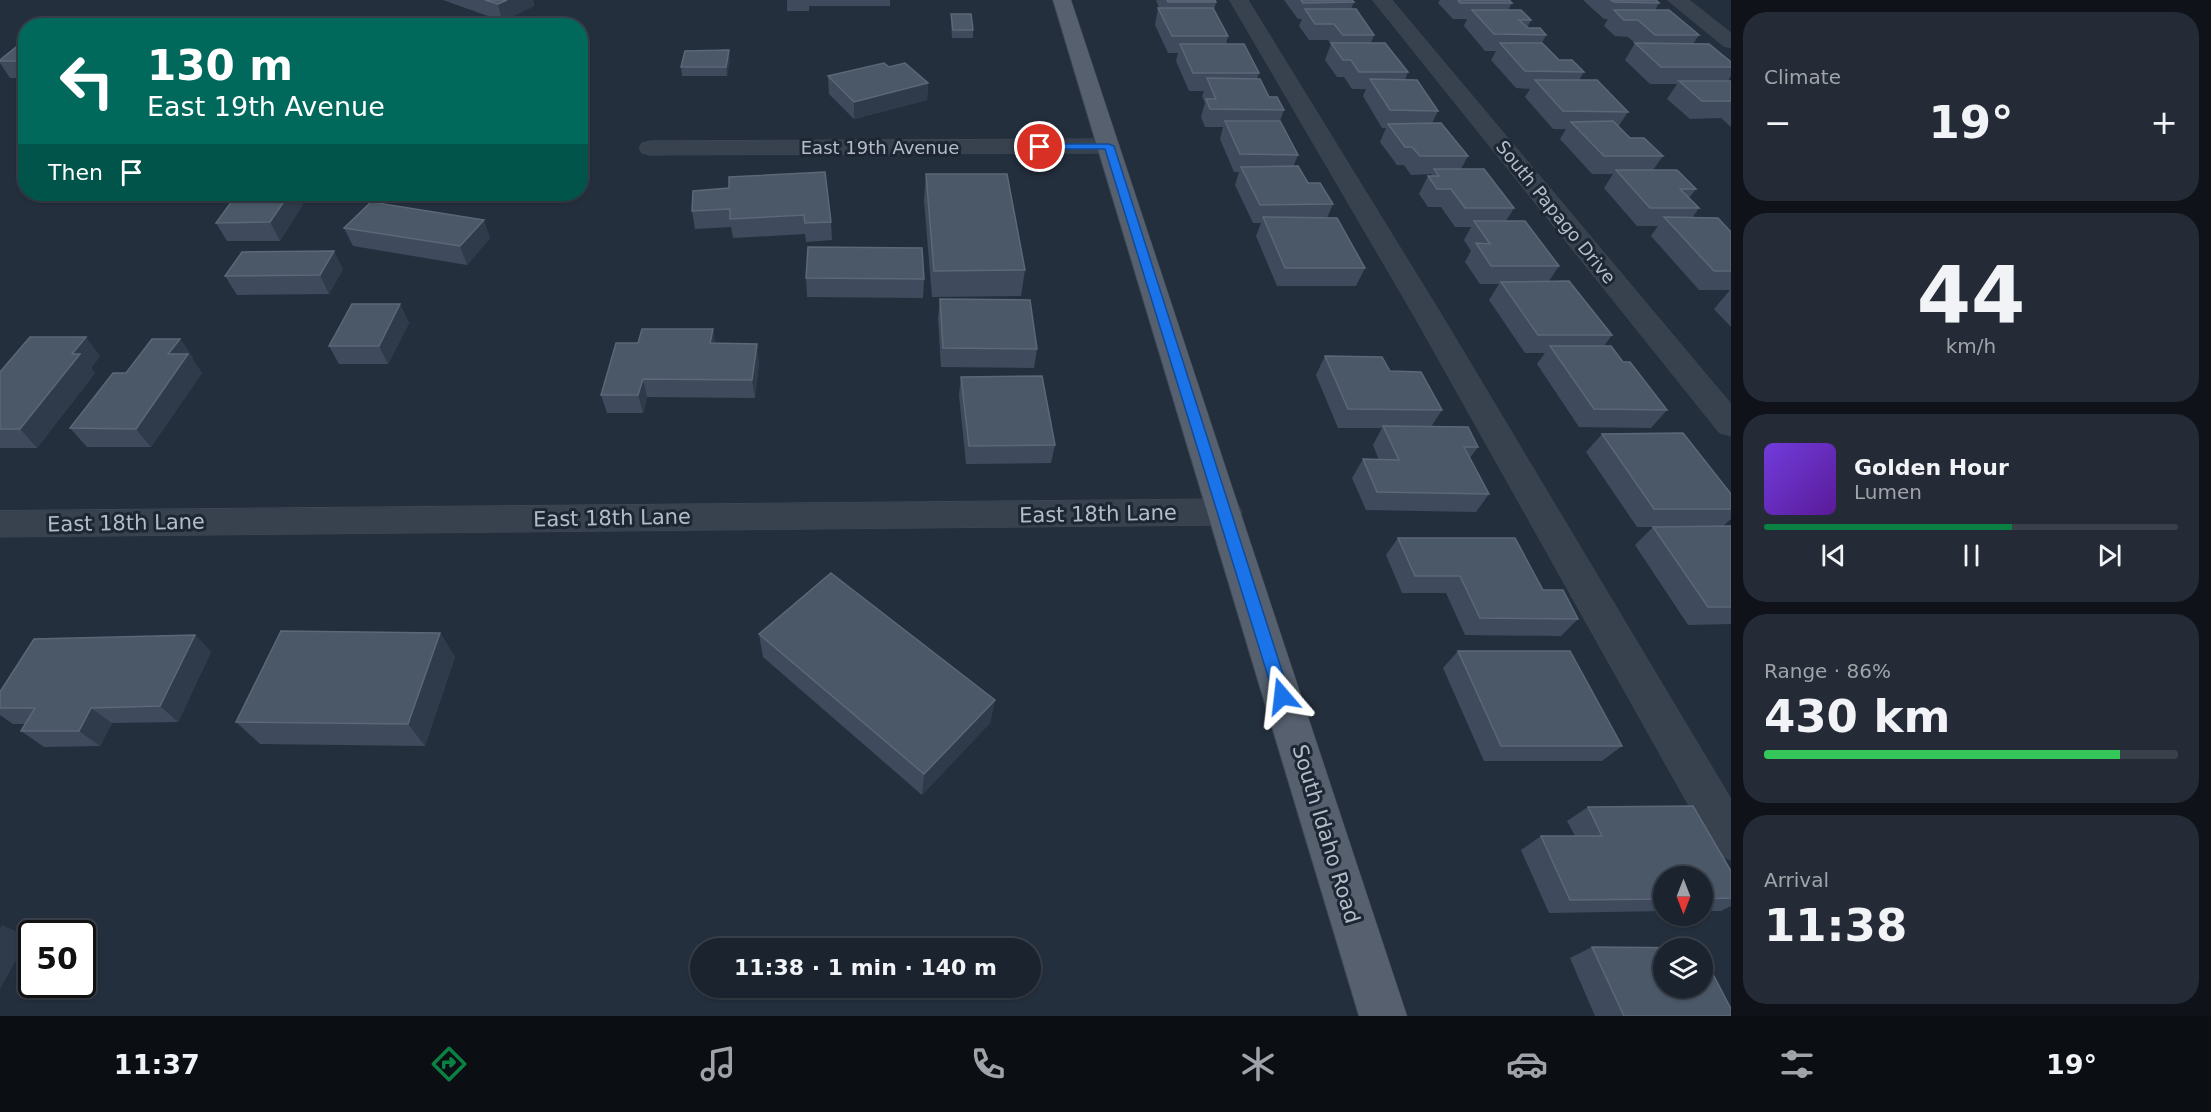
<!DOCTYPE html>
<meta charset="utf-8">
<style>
body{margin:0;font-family:"DejaVu Sans",sans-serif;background:#242b36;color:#f1f3f6;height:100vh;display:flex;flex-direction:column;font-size:22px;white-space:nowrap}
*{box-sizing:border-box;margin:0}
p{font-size:20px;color:#a0a4aa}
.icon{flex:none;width:33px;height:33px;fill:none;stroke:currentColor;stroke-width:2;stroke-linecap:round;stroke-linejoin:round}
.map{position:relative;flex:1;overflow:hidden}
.drawer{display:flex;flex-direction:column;gap:12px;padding:12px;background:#0f1319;width:480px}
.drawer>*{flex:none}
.banner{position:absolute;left:18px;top:18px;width:570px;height:183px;border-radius:24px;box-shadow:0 2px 4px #0004,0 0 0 2px #39404a;background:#00695c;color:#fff;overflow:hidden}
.needle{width:39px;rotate:180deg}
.buttons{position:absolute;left:1653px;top:866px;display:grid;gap:12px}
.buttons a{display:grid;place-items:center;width:60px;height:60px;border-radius:50%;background:#1b232e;box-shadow:0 2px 4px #0004,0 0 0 2px #39404a;font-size:30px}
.speed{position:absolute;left:18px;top:920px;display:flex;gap:12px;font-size:30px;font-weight:700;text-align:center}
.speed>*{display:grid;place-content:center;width:78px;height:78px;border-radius:50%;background:#1b232e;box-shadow:0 2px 4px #0004,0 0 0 2px #39404a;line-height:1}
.speed .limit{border:3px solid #111;border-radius:9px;background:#fff;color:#111}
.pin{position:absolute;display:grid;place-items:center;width:51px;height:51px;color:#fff;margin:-26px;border:3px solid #fff;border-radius:50%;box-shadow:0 2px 6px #0007}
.me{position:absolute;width:66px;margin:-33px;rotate:343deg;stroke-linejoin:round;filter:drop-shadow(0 0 4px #0008)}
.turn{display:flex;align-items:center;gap:21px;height:126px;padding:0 30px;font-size:27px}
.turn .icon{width:78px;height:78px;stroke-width:2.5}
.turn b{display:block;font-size:42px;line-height:51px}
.then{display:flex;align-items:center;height:57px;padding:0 30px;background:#0003;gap:12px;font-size:22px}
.big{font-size:45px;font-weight:700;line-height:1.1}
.drawer .widget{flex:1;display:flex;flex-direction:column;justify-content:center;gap:9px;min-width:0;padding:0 21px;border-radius:24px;background:#242b36}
.drawer .dial{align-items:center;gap:0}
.dial b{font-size:78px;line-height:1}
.song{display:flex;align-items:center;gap:18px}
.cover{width:72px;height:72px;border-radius:9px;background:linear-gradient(135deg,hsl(260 70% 55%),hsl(270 70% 35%))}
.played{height:6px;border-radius:3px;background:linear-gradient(90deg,#0b8043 60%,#39404a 60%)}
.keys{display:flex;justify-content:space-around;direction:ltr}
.heat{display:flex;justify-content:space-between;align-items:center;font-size:33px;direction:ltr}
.charge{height:9px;border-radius:4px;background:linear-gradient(90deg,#34c759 86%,#39404a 0)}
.trip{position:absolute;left:690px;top:938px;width:351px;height:60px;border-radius:30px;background:#1b232e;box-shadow:0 2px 4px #0004,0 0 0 2px #39404a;font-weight:700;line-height:60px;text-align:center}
.dock{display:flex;height:96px;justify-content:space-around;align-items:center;background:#0b0e12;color:#a0a4aa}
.dock .icon{width:42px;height:42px}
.dock .on{color:#0b8043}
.dock b{font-size:27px;color:#f1f3f6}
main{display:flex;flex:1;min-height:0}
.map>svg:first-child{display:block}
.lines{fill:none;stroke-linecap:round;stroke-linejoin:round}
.minor-casing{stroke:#414a57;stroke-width:1}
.major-casing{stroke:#414a57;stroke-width:1}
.minor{fill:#38414e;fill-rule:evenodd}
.major{fill:#56606e;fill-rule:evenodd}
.wall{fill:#3f4b5c}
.shaded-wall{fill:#2f3b4b}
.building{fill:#4b5868;stroke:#5c6777;stroke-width:1.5}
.route{fill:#1a73e8;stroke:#114b97;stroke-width:1.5}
.labels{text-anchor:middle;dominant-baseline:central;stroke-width:6;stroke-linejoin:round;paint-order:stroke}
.far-street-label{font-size:18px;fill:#b4bcc9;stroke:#1d2633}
.street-label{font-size:21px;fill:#b4bcc9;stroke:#1d2633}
</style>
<main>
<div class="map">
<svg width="1731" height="1016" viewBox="0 0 1731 1016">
<rect width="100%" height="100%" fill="#242f3e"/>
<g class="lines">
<defs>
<path id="minor" d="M1230 0H1248L1444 319 1731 799V860L1716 854 1416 319Z
M1373 0H1392L1731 404V436L1720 433Z
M1668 0H1689L1731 33V48L1724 46Z
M1109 139 1117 141 1120 146 1117 151 1109 153 650 155 642 153 639 148 642 143 650 141Z
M1225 499 1237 503 1242 512 1237 521 1225 525 0 537V511Z"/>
<path id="major" d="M1053 0H1071L1407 1016H1359Z"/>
</defs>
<use href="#minor" class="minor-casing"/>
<use href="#major" class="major-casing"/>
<use href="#minor" class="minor"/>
<use href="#major" class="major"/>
</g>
<path class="wall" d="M443 0H533L534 6 502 21Z
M787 0H890V6H809V11H787Z
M1156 0H1215L1216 2 1214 10 1228 36 1226 44 1259 73 1257 79 1269 97 1284 110 1280 121 1298 155 1293 167 1308 183 1333 204 1327 218 1365 268 1356 286H1277L1256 236 1261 223H1253L1235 185 1239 172H1234L1220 139 1223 127H1205L1201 117 1205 103 1202 96 1204 91H1189L1176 61 1178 53H1168L1155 25 1158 8H1159Z
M1284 0H1352L1354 2 1351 9 1374 35 1371 43 1408 72 1405 80 1438 111 1432 123 1468 156 1461 169 1514 208 1506 221 1559 266 1549 281 1612 335 1604 346 1623 362 1667 410 1651 428 1579 427 1537 364 1545 353H1525L1489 300 1499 284H1480L1465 262 1471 251 1464 240 1471 227H1455L1441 207H1428L1419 194 1428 176H1431L1432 174 1411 175 1404 165H1397L1380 142 1386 128H1382L1363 96 1366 89H1352L1344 77H1337L1325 60 1331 44 1328 40H1309L1299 26 1302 19H1298Z
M1440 0H1509L1512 3 1508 10 1531 20 1527 28 1546 35 1542 43 1559 60 1584 72 1579 80 1628 112 1618 127 1630 138 1663 156 1653 170 1696 189 1689 198 1699 208 1692 218 1731 232V290H1699L1651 236 1658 226H1637L1604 188 1613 174H1592L1560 139 1566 129H1553L1525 97 1530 89 1516 88 1491 60 1496 51H1485L1464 26 1467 19H1453L1438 3Z
M1583 0H1656L1659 3 1655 10 1699 35 1693 44 1731 62V76L1728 81H1731V127L1721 118 1690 119 1667 99 1677 84H1650L1625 60 1635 43 1628 37 1615 36 1604 26 1608 19H1604Z
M951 14 973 30V38H952L951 22Z
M26 39V78H10L0 63V60Z
M730 59 727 76H682L681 67Z
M889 67 928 83 927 100 854 119 829 94 828 76Z
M926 174 1025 270 1021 296 932 297 924 200Z
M693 191 831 222 832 240 806 242 805 234 733 238 731 227 695 229 692 211Z
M237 194H298L303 204 280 241H227L216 223Z
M344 228 490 238 467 265 353 246Z
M343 269 329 294 237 295 225 276Z
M806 278 924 279 923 298 807 297Z
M1730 290H1731V327L1714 309Z
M940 299 1037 349 1034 368 941 367 938 318Z
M400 304 409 323 388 364H339L329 346Z
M180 339 193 358 192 359 202 373 151 447H87L70 428 126 373Z
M715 343 759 362 755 398 647 397 643 413H607L601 395Z
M100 356 91 368 95 373 37 448H0V372Z
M1325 356 1390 371 1442 410 1431 427 1478 447 1470 458 1489 494 1476 512 1366 510 1352 478 1363 459 1379 460 1373 445 1382 428H1338L1316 375Z
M961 377 1055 445 1051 463 966 464 959 395Z
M1602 434 1731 494V519L1723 526H1731V624L1688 625 1635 545 1653 527H1637L1586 452Z
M1398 538 1543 590 1578 619 1561 636 1465 635 1446 593H1402L1386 555Z
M440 633 455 657 425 746 260 744 236 722Z
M759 634 995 700 990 723 922 795 763 657Z
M195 635 211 652 178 722 112 723 100 746 44 747 21 731 25 724H13L0 715V692Z
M1458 651 1622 746 1602 761H1484L1443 668Z
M1588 807 1731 871V906L1721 911H1702V876H1664V911L1549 913 1521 850 1541 836H1575L1567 821Z
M1592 947 1731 1016H1595L1570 958Z"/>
<path class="shaded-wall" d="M507 0H533L534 6 502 21 498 4Z
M729 50 730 59 727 76 726 67Z
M928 83 927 100 854 119V102Z
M289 194H298L303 204 280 241 270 222Z
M484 220 490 238 467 265 460 246Z
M334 251 343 269 329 294 320 275Z
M400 304 409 323 388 364 379 346Z
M713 329 716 348 710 343Z
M86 337 100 356 91 368 95 373 37 448 20 429 72 354Z
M180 339 193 358 192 359 202 373 151 447 136 429 168 354Z
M757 344 759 362 755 398 752 380Z
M643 379 647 397 643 413 638 395Z
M440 633 455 657 425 746 408 724Z
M195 635 211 652 178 722 160 706Z
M995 700 990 723 922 795 924 774Z
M91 708 112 723 100 746 79 731Z
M2 925 29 937 0 989V929Z"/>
<path class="building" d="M485 0H507L498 4Z
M1167 0H1215L1216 2H1168Z
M1301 0H1352L1354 2 1303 3Z
M1458 0H1509L1512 3H1460Z
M1611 0H1656L1659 3 1614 2Z
M1158 8H1213L1228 36H1172Z
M1305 9H1356L1374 35H1343L1334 24H1315Z
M1472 10H1521L1531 20H1519L1528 28H1540L1546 35 1494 34Z
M1614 10H1669L1699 35H1655L1638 20H1624Z
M951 14H971L973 30H953Z
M26 39V61H0V60Z
M1331 43H1385L1408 72H1359L1351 60H1343Z
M1500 43H1542L1559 60H1572L1584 72 1525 71Z
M1635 43 1709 44 1731 62V67H1661Z
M1180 44H1244L1259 73H1193Z
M729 50 726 67H681L685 51Z
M884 63 889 67 905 63 928 83 854 102 828 76Z
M1207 78 1260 79 1269 97H1277L1284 110 1210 109 1206 99H1216Z
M1370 79 1417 80 1438 111 1390 110Z
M1535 80H1597L1628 112 1563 111Z
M1679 81H1731V101H1702Z
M1225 121H1280L1298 155 1240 154Z
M1613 121 1630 138H1644L1663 156H1604L1571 122Z
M1441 123 1468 156H1420L1412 147H1405L1388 124Z
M1298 166 1308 183H1320L1333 204 1260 205 1241 167Z
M1434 169H1484L1514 208H1465L1451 189H1437L1428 176H1439Z
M1616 170H1677L1696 189H1680L1699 208H1650Z
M825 172 831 222 805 223 804 215 730 219V209L692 211 693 191 729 188V177Z
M926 174H1007L1025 270 934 271Z
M237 194H289L270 222 216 223Z
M371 202 484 220 460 246 344 228Z
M1263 217 1337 218 1365 268H1285Z
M1664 217 1718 218 1731 232V271H1714Z
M1474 221H1525L1559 266H1491L1476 243 1490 244Z
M808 247 922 248 924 279 806 278Z
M334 251 320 275 225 276 242 252Z
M1569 281 1612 335H1538L1501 282Z
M940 299 1030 300 1037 349 943 348Z
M352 304H400L379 346H329Z
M642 329H713L710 343 757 344 752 380 643 379 638 395H601L616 343H638Z
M30 337H86L72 354H80L20 429H0V372Z
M152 339H180L168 354H188L136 429 70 428 113 373H126Z
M1550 346H1611L1623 362H1630L1667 410 1594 409Z
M1325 356 1382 357 1390 371 1421 372 1442 410 1348 409Z
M1042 376 1055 445 969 446 961 377Z
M1383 426 1468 427 1478 447H1464L1489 494 1377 492 1363 459 1399 460Z
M1683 433 1731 494V509H1654L1602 434Z
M1731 526V607H1708L1653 527Z
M1398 538H1515L1543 590H1563L1578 619 1480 618 1460 576H1415Z
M831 573 995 700 924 774 759 634Z
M281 631 440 633 408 724 236 722Z
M195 635 160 706 91 708 79 731H21L35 708H0V692L34 639Z
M1458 651H1570L1622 746H1501Z
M1693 806 1731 871V898L1702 899V876H1664V899L1570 900 1541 836H1602L1588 807Z
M1592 947 1700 948H1664V987H1702V953L1731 1009V1016H1624Z"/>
<path class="route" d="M1040 144H1109L1114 146 1290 696 1288 701 1282 703 1277 701 1274 696 1105 149H1037V145Z"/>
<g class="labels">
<g class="far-street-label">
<text x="880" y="147">East 19th Avenue</text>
<text transform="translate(1556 212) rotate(51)">South Papago Drive</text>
</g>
<g class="street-label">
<text transform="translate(1098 514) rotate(-1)">East 18th Lane</text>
<text transform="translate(612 518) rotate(-1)">East 18th Lane</text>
<text transform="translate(126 523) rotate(-1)">East 18th Lane</text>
<text transform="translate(1326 834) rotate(73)">South Idaho Road</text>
</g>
</g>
</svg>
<div class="buttons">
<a><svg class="needle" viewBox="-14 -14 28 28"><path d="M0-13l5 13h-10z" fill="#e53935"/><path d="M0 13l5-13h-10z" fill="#a0a4aa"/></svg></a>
<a><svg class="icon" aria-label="layers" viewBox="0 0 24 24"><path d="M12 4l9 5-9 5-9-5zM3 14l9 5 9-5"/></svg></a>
</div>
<div class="speed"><div class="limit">50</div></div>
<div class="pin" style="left:1040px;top:147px;background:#d93025"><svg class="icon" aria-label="arrive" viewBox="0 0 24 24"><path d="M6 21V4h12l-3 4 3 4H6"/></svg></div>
<svg class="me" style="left:1282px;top:696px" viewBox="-20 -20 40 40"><path d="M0-17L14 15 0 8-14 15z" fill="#1a73e8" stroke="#fff" stroke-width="4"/></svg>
<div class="trip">11:38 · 1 min · 140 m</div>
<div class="banner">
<div class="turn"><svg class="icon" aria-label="left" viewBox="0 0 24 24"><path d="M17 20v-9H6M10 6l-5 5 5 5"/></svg><div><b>130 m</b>East 19th Avenue</div></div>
<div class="then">Then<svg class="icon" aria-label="arrive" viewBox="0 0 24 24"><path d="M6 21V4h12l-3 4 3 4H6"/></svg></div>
</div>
</div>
<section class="drawer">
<div class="widget"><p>Climate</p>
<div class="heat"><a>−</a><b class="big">19°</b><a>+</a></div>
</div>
<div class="widget dial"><b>44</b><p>km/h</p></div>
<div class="widget">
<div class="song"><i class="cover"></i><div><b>Golden Hour</b><p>Lumen</p></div></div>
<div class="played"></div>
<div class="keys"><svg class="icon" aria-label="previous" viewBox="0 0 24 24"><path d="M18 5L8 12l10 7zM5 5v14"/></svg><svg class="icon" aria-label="pause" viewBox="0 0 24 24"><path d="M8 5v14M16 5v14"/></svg><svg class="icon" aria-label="next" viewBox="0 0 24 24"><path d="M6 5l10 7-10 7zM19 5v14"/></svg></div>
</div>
<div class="widget"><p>Range · 86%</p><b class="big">430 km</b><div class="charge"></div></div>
<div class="widget"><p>Arrival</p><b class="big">11:38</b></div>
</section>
</main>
<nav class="dock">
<b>11:37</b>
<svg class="icon on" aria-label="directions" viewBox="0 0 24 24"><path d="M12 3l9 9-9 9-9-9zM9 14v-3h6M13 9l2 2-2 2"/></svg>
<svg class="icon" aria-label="music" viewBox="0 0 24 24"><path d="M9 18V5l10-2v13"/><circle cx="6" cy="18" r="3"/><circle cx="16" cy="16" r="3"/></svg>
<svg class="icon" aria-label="phone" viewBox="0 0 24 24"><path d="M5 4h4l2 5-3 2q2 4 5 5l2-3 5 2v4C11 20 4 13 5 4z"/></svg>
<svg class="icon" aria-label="climate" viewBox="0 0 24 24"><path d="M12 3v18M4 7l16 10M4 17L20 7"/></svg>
<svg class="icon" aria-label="car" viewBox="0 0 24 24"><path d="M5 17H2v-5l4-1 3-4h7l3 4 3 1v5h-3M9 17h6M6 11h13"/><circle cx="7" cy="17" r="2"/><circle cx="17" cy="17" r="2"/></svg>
<svg class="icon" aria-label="filters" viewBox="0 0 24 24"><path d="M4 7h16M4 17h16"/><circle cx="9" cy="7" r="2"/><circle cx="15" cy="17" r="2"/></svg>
<b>19°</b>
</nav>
